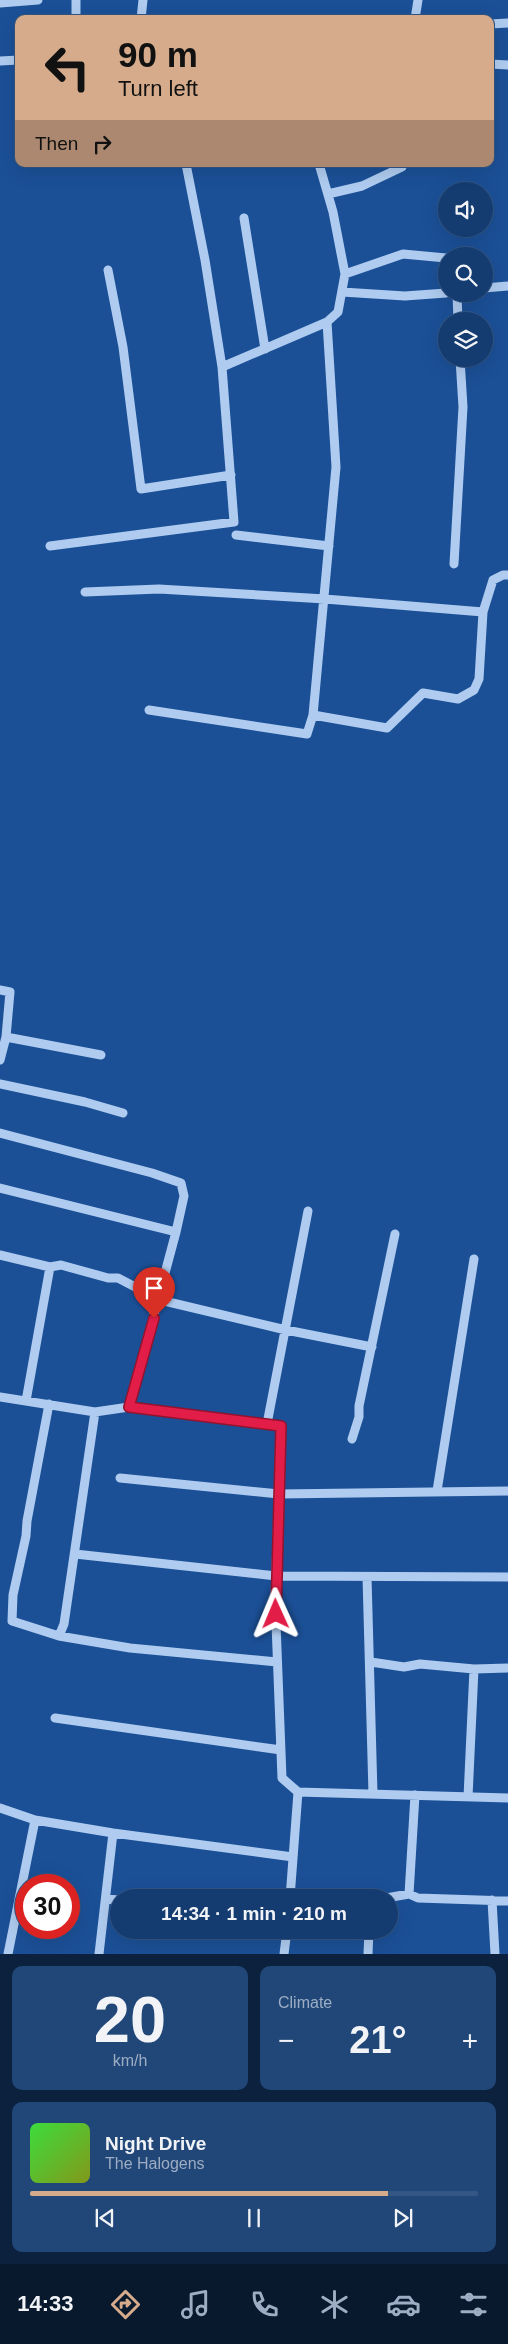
<!DOCTYPE html>
<meta charset="utf-8">
<style>
body{margin:0;font-family:Arial,sans-serif;background:#214779;color:#f1f3f6;height:100vh;display:flex;flex-direction:column;font-size:19px;white-space:nowrap}
*{box-sizing:border-box;margin:0}
p{font-size:16px;color:#9dadc3}
.icon{flex:none;width:28px;height:28px;fill:none;stroke:currentColor;stroke-width:2;stroke-linecap:round;stroke-linejoin:round}
.map{position:relative;height:1954px;overflow:hidden}
.details{display:flex;flex-direction:column;gap:12px;padding:12px;background:#0b213e;flex:1}
.details>*{flex:none}
.banner{position:absolute;left:15px;top:15px;width:479px;height:152px;border-radius:10px;box-shadow:0 5px 20px #0002,0 0 0 1px #335684;background:#d6ab8b;color:#111;overflow:hidden}
.buttons{position:absolute;left:438px;top:182px;display:grid;gap:10px}
.buttons a{display:grid;place-items:center;width:55px;height:55px;border-radius:50%;background:#143c71;box-shadow:0 5px 20px #0002,0 0 0 1px #335684;font-size:25px}
.speed{position:absolute;left:15px;top:1874px;display:flex;gap:10px;font-size:25px;font-weight:700;text-align:center}
.speed>*{display:grid;place-content:center;width:65px;height:65px;border-radius:50%;background:#143c71;box-shadow:0 5px 20px #0002,0 0 0 1px #335684;line-height:1}
.speed .limit{border:8px solid #d22;background:#fff;color:#111}
.pin{position:absolute;display:grid;place-items:center;width:42px;height:42px;color:#fff;margin:-51px -21px;border-radius:50% 50% 50% 0;rotate:-45deg;box-shadow:0 0 5px #0007}
.pin .icon{rotate:45deg}
.me{position:absolute;width:55px;margin:-28px;rotate:359deg;stroke-linejoin:round;filter:drop-shadow(0 0 4px #0008)}
.turn{display:flex;align-items:center;gap:18px;height:105px;padding:0 20px;font-size:22px}
.turn .icon{width:65px;height:65px;stroke-width:2.5}
.turn b{display:block;font-size:35px;line-height:42px}
.then{display:flex;align-items:center;height:48px;padding:0 20px;background:#0003;gap:10px;font-size:19px}
.big{font-size:38px;font-weight:800;line-height:1.1}
.details .tile{flex:1;display:flex;flex-direction:column;justify-content:center;gap:8px;min-width:0;padding:0 18px;border-radius:10px;background:#214779}
.details .dial{align-items:center;gap:0}
.dial b{font-size:65px;line-height:1}
.song{display:flex;align-items:center;gap:15px}
.cover{width:60px;height:60px;border-radius:8px;background:linear-gradient(135deg,hsl(120 70% 55%),hsl(70 70% 35%))}
.played{height:5px;border-radius:2px;background:linear-gradient(90deg,#d6ab8b 80%,#335684 80%)}
.keys{display:flex;justify-content:space-around;direction:ltr}
.heat{display:flex;justify-content:space-between;align-items:center;font-size:28px;direction:ltr}
.details .tiles{flex:1;display:grid;gap:12px;grid-template-columns:1fr 1fr}
.tile:last-child{grid-column:span 2}
.trip{position:absolute;left:110px;top:1889px;width:288px;height:50px;border-radius:25px;background:#143c71;box-shadow:0 5px 20px #0002,0 0 0 1px #335684;font-weight:800;line-height:50px;text-align:center}
.tabs{display:flex;height:80px;justify-content:space-around;align-items:center;background:#08182d;color:#9dadc3}
.tabs .icon{width:35px;height:35px}
.tabs .active{color:#d6ab8b}
.tabs b{font-size:22px;color:#f1f3f6}
.map>svg:first-child{display:block}
.lines{fill:none;stroke-linecap:round;stroke-linejoin:round}
.minor{stroke:#afccf0;stroke-width:9}
.route-casing{stroke:#92132f;stroke-width:12}
.route{stroke:#e11d48;stroke-width:9}
</style>
<div class="map">
<svg width="508" height="1954" viewBox="0 0 508 1954">
<rect width="100%" height="100%" fill="#1b5097"/>
<g class="lines">
<path class="minor" d="M0 3 38 0
M76 19V0
M141 19 143 0
M415 19 418 0
M490 24 508 23
M0 61 19 60
M490 64 508 65
M186 164 205 260 222 367
M328 194 362 186 402 167 403 164
M244 218 265 349
M108 270 123 347 141 489 231 475
M345 274 403 254 446 258
M484 288 508 286
M342 292 405 296 446 293
M457 294 458 321
M236 535 329 546
M50 546 234 522 222 367 327 322 338 312 345 274 333 212 319 164
M454 564 463 407 460 359
M85 592 159 589 325 599 483 612
M149 710 307 734 313 715 336 467 327 322
M313 715 387 728 423 693 458 699 474 690 479 679 483 612 493 580 503 575H508
M0 990 10 992 6 1037 0 1060
M6 1037 101 1055
M0 1084 85 1102 123 1113
M0 1133 152 1173 181 1183 184 1196 176 1232 129 1407
M0 1188 176 1232
M0 1255 50 1267 61 1265 108 1278H118L160 1300 286 1330 372 1347
M0 1397 95 1412 129 1407 281 1426 275 1598 282 1778 298 1792 508 1798
M26 1401 50 1267
M49 1404 27 1521 26 1536 13 1595 12 1621 59 1636 130 1648 277 1662
M267 1424 308 1211
M352 1439 359 1417V1406L395 1234
M120 1478 279 1494 508 1491
M437 1491 474 1259
M75 1554 276 1576 508 1577
M367 1577 373 1794
M59 1636 64 1624 95 1412
M371 1662 404 1667 420 1664 474 1669 508 1668
M55 1718 281 1750
M468 1797 474 1669
M0 1808 35 1820 113 1833 293 1857
M409 1894 415 1795
M290 1898 298 1792
M386 1898 409 1894 418 1898 508 1901
M106 1899 119 1900
M492 1900 495 1954
M8 1954 35 1820
M99 1954 113 1833
M284 1954 287 1930
M368 1954 369 1930"/>
</g>
<g class="lines">
<defs>
<path id="route" d="M154 1318 129 1407 281 1426 276 1614"/>
</defs>
<use href="#route" class="route-casing"/>
<use href="#route" class="route"/>
</g>
</svg>
<div class="buttons">
<a><svg class="icon" aria-label="sound" viewBox="0 0 24 24"><path d="M4 9h4l5-4v14l-5-4H4zM17 9q2 3 0 6"/></svg></a>
<a><svg class="icon" aria-label="search" viewBox="0 0 24 24"><circle cx="10" cy="10" r="6"/><path d="M15 15l6 6"/></svg></a>
<a><svg class="icon" aria-label="layers" viewBox="0 0 24 24"><path d="M12 4l9 5-9 5-9-5zM3 14l9 5 9-5"/></svg></a>
</div>
<div class="speed"><div class="limit">30</div></div>
<div class="pin" style="left:154px;top:1318px;background:#d93025"><svg class="icon" aria-label="arrive" viewBox="0 0 24 24"><path d="M6 21V4h12l-3 4 3 4H6"/></svg></div>
<svg class="me" style="left:276px;top:1614px" viewBox="-20 -20 40 40"><path d="M0-17L14 15 0 8-14 15z" fill="#e11d48" stroke="#fff" stroke-width="4"/></svg>
<div class="trip">14:34 · 1 min · 210 m</div>
<div class="banner">
<div class="turn"><svg class="icon" aria-label="left" viewBox="0 0 24 24"><path d="M17 20v-9H6M10 6l-5 5 5 5"/></svg><div><b>90 m</b>Turn left</div></div>
<div class="then">Then<svg class="icon" aria-label="right" viewBox="0 0 24 24"><path d="M7 20v-9h11M14 6l5 5-5 5"/></svg></div>
</div>
</div>
<section class="details">
<div class="tiles">
<div class="tile dial"><b>20</b><p>km/h</p></div>
<div class="tile"><p>Climate</p>
<div class="heat"><a>−</a><b class="big">21°</b><a>+</a></div>
</div>
<div class="tile">
<div class="song"><i class="cover"></i><div><b>Night Drive</b><p>The Halogens</p></div></div>
<div class="played"></div>
<div class="keys"><svg class="icon" aria-label="previous" viewBox="0 0 24 24"><path d="M18 5L8 12l10 7zM5 5v14"/></svg><svg class="icon" aria-label="pause" viewBox="0 0 24 24"><path d="M8 5v14M16 5v14"/></svg><svg class="icon" aria-label="next" viewBox="0 0 24 24"><path d="M6 5l10 7-10 7zM19 5v14"/></svg></div>
</div>
</div>
</section>
<nav class="tabs">
<b>14:33</b>
<svg class="icon active" aria-label="directions" viewBox="0 0 24 24"><path d="M12 3l9 9-9 9-9-9zM9 14v-3h6M13 9l2 2-2 2"/></svg>
<svg class="icon" aria-label="music" viewBox="0 0 24 24"><path d="M9 18V5l10-2v13"/><circle cx="6" cy="18" r="3"/><circle cx="16" cy="16" r="3"/></svg>
<svg class="icon" aria-label="phone" viewBox="0 0 24 24"><path d="M5 4h4l2 5-3 2q2 4 5 5l2-3 5 2v4C11 20 4 13 5 4z"/></svg>
<svg class="icon" aria-label="climate" viewBox="0 0 24 24"><path d="M12 3v18M4 7l16 10M4 17L20 7"/></svg>
<svg class="icon" aria-label="car" viewBox="0 0 24 24"><path d="M5 17H2v-5l4-1 3-4h7l3 4 3 1v5h-3M9 17h6M6 11h13"/><circle cx="7" cy="17" r="2"/><circle cx="17" cy="17" r="2"/></svg>
<svg class="icon" aria-label="filters" viewBox="0 0 24 24"><path d="M4 7h16M4 17h16"/><circle cx="9" cy="7" r="2"/><circle cx="15" cy="17" r="2"/></svg>
</nav>
